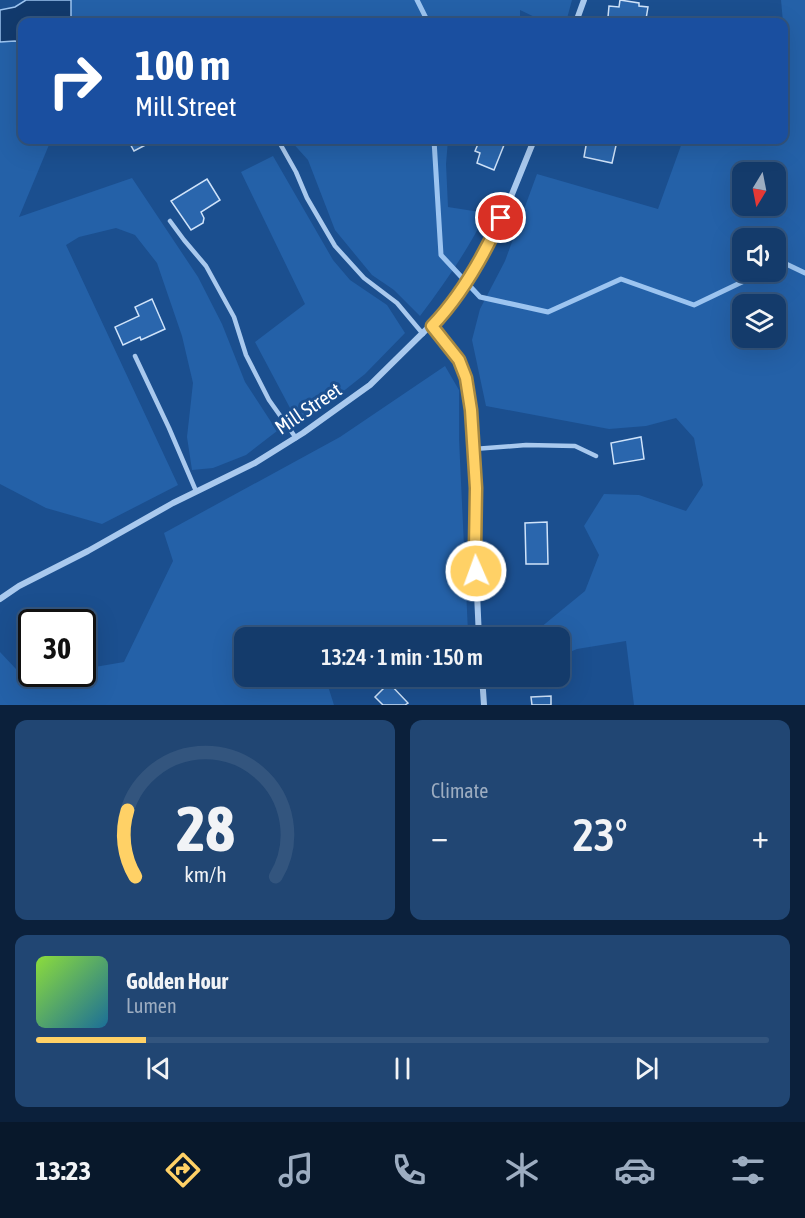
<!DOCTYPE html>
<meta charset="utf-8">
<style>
body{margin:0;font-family:"Asap Condensed",sans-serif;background:#214673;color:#f1f3f6;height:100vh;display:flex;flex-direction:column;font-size:22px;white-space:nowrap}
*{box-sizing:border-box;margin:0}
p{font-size:20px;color:#9dadc1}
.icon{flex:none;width:33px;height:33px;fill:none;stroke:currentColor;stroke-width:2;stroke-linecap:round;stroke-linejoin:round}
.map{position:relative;height:705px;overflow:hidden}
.panel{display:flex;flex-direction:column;gap:15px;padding:15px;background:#0b203b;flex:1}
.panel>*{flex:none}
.banner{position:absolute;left:18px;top:18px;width:770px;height:126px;border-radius:12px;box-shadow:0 6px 24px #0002,0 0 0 2px #33557e;background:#1a4fa0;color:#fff;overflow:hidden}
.needle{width:39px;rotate:190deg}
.tools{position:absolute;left:732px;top:162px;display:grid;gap:12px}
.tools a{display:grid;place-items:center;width:54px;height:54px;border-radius:12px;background:#143b6b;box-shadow:0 6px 24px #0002,0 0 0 2px #33557e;font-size:30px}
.speed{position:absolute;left:18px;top:609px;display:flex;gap:12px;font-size:30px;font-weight:700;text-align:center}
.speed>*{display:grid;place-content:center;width:78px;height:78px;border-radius:50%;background:#143b6b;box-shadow:0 6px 24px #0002,0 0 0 2px #33557e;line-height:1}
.speed .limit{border:3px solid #111;border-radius:9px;background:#fff;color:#111}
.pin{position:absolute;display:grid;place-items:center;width:51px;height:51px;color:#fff;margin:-26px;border:3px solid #fff;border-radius:50%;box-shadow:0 2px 6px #0007}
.me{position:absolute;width:66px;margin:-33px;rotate:358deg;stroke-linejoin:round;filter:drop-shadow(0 0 4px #0008)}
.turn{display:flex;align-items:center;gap:21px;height:126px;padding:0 18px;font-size:27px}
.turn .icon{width:78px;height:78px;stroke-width:2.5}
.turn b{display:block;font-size:42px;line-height:51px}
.big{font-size:45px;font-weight:600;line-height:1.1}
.panel .card{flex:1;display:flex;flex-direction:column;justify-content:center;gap:9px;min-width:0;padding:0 21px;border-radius:12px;background:#214673}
.panel .dial{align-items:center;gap:0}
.dial svg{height:156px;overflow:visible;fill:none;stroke:#33557e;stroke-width:7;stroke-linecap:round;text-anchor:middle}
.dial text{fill:#f1f3f6;stroke:none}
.song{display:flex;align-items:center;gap:18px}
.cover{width:72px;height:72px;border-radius:9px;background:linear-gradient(135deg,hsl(90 70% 55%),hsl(200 70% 35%))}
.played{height:6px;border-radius:3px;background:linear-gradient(90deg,#ffd166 15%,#33557e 15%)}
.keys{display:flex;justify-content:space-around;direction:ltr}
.heat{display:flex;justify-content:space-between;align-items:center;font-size:33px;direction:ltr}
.panel .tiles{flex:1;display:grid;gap:15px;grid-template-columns:1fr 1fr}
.card:last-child{grid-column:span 2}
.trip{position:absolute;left:234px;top:627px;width:336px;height:60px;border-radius:12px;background:#143b6b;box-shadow:0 6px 24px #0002,0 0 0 2px #33557e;font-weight:600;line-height:60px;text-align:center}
.menu{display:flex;height:96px;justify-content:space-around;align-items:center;background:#08182b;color:#9dadc1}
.menu .icon{width:42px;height:42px}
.menu .selected{color:#ffd166}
.menu b{font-size:27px;color:#f1f3f6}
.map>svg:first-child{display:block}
.green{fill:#2461a8;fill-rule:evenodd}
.water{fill:#123a6d;stroke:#9cc4f0;stroke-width:1.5}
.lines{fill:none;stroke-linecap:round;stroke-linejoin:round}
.stream{stroke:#9cc4f0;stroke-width:5}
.building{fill:#2a66ad;stroke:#cfe3fa;stroke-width:1.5}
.service{stroke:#a9c9ee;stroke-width:4.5}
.minor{stroke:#a9c9ee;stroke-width:6}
.route-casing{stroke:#a68842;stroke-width:15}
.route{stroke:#ffd166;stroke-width:10}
.labels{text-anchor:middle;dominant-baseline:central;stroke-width:6;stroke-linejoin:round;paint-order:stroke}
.street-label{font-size:20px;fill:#fff;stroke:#1b4f8f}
</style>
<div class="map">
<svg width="805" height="705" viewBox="0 0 805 705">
<rect width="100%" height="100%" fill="#1b4f8f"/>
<path class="green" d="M71 0H572L566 22H545L520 10V22H71Z
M781 0H805V705H634L626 641 577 649 560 656V638L529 637 585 591 599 555 584 526 604 494 639 495 686 511 703 485 694 438 676 418 646 426 609 429 486 406 472 340 480 309 505 261 537 174 658 209 683 140H783V22ZM742 172H776V206H742ZM742 238H776V272H742ZM742 304H776V338H742Z
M15 41 22 43V140H51L19 217 132 178 198 277 222 324 245 382 277 431 246 455 213 468 192 470 187 437 193 383 182 336 157 263 135 235 116 228 79 237 66 245 178 485 102 524 46 508 0 484V42Z
M290 140H448L446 164 448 207 486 213C468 250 445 283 420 316L394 290 372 275 335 230 308 160Z
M273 156 333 260 350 280 387 305 405 333 365 374 331 401 298 423 255 342 305 304 241 172Z
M445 366 459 390V439L468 632 452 638H244V676L344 677 327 683 334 705H0V652L16 669 31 671 32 674 51 675 82 674 83 669 124 662 173 561 164 533 340 437Z"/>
<path class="water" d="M26 0H71V22H22V43L15 41 0 42V10L15 7Z"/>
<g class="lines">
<path class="stream" d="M417 0 426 18V22
M434 140 441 255 480 297 548 312 621 279 694 305 763 272
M776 265 782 262 805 273"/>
</g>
<path class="building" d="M620 0 639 3V6L648 7 646 19 637 18 636 21 608 17 609 6 619 7Z
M128 140H155L134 151Z
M476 140H506L494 170 477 163 480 153 475 151 478 144 475 143Z
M587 140H631L630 143 617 141 612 163 584 157Z
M207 179 220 200 201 212 204 218 203 223 191 230 171 201Z
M152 299 165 329 141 340 140 337 123 345 115 327 139 316 135 307Z
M641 437 644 459 614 464 611 443Z
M547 522 548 564H526L525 523Z
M63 614 66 619 74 614 79 622H48Z
M389 683 408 703 405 705H383L375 697Z
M551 696V705H532L531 697Z"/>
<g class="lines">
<path class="service" d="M278 140 296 172 307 198 335 246 364 278 397 303 423 334
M170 221 184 240 206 266 234 317 246 355 269 400 296 438
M135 356 169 428 196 491
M474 449 526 445 575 446 596 456"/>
<path class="minor" d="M576 22 584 0
M432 325 459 360 466 378 471 410 476 488 475 548 479 638
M0 599 19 586 88 551 173 503 255 463 303 433 370 385 443 313 474 269 492 237 510 199 534 140
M482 676 484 705"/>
</g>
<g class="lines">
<defs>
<path id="route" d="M476 571 475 548 476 488 471 410 466 378 459 360 432 326C460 297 484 255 501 218"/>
</defs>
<use href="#route" class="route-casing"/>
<use href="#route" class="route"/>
</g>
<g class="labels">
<g class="street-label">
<text transform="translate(308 408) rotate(-34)">Mill Street</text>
</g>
</g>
</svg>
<div class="tools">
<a><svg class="needle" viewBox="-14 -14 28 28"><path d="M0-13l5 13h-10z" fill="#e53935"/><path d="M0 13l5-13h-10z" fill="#9dadc1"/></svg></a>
<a><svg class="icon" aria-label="sound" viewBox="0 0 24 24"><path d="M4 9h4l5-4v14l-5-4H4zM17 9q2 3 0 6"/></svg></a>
<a><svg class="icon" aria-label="layers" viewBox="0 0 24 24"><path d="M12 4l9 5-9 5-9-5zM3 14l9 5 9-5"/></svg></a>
</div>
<div class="speed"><div class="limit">30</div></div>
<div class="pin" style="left:501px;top:218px;background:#d93025"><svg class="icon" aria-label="arrive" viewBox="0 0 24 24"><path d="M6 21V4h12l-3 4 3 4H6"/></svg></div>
<svg class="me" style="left:476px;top:571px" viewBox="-20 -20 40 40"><circle r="17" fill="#ffd166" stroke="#fff" stroke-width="3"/><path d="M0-11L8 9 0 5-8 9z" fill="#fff"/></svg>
<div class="trip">13:24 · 1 min · 150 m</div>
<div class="banner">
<div class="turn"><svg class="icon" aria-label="right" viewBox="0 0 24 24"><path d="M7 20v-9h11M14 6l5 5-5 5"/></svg><div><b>100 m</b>Mill Street</div></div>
</div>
</div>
<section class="panel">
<div class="tiles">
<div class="card dial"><svg viewBox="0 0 100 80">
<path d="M14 69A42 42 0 1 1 86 69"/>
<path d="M14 69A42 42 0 0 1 10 35" stroke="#ffd166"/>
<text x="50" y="56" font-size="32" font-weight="700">28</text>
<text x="50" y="72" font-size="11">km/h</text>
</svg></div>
<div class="card"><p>Climate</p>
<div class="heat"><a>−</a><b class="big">23°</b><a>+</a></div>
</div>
<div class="card">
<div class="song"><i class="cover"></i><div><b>Golden Hour</b><p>Lumen</p></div></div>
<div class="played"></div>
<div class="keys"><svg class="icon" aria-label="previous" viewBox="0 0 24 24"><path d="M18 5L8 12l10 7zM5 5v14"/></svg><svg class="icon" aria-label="pause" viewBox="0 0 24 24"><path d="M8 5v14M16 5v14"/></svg><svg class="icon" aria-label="next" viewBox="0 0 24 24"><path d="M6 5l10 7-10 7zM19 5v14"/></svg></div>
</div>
</div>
</section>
<nav class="menu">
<b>13:23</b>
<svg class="icon selected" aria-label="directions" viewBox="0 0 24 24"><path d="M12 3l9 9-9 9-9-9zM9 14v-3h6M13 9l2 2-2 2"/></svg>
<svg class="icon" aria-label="music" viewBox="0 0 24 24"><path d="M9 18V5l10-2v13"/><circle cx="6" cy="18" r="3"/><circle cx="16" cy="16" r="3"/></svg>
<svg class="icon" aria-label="phone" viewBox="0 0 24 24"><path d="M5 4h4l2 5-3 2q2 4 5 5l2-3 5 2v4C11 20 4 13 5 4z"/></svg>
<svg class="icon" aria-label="climate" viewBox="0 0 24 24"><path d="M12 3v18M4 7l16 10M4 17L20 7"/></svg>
<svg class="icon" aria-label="car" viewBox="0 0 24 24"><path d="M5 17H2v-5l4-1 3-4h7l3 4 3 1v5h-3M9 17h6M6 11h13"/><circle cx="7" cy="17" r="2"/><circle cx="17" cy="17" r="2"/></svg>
<svg class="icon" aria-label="filters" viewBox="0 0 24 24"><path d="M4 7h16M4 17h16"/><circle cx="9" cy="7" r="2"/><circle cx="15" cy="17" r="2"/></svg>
</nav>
